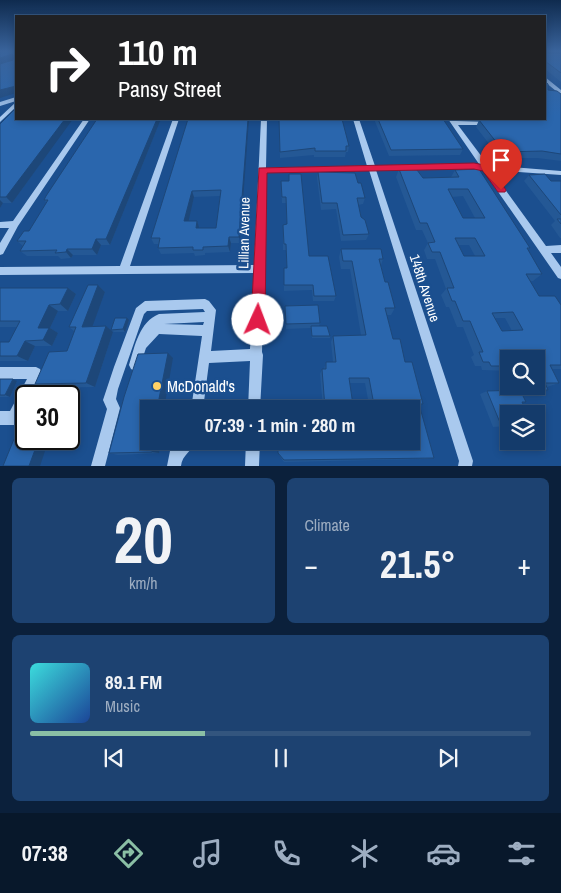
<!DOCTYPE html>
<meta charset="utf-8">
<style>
body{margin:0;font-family:"Archivo Narrow",sans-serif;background:#1d4271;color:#f1f3f6;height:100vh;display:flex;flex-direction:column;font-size:19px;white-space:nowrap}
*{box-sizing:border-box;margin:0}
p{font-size:16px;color:#9dadc1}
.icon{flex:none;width:28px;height:28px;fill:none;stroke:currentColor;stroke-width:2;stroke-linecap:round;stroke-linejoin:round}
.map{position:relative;height:466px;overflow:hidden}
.panel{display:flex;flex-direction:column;gap:12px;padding:12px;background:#0b203b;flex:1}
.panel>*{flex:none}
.banner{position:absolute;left:15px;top:15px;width:531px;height:105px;border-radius:0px;box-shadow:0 2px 8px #0003,0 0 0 1px #33557e;background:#202124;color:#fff;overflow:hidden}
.buttons{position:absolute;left:500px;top:350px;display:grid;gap:10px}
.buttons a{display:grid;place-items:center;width:45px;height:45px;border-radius:0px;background:#143b6b;box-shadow:0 2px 8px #0003,0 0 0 1px #33557e;font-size:25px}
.speed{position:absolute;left:15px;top:385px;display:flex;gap:10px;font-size:25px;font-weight:700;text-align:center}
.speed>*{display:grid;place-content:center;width:65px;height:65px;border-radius:50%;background:#143b6b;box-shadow:0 2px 8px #0003,0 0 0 1px #33557e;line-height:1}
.speed .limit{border:2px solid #111;border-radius:8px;background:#fff;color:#111}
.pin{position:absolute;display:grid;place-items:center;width:42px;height:42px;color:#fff;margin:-51px -21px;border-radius:50% 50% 50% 0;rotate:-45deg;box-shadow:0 0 5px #0007}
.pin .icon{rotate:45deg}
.me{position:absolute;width:55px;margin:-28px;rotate:2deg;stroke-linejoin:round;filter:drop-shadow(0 0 4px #0008)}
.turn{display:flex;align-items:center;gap:18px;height:105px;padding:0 20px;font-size:22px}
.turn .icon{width:65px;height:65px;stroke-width:2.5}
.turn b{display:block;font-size:35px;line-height:42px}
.big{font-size:38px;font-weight:800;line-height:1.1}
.panel .tile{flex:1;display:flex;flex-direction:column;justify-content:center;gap:8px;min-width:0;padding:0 18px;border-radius:8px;background:#1d4271}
.panel .dial{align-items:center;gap:0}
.dial b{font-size:65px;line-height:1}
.song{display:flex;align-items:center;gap:15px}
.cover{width:60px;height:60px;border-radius:8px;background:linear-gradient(135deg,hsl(180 70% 55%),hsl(220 70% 35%))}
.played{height:5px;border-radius:2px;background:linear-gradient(90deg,#8abfa5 35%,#33557e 35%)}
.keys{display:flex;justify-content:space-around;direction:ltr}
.heat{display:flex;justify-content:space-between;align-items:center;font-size:28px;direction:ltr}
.panel .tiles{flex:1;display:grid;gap:12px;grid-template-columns:1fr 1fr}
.tile:last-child{grid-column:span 2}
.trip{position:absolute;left:140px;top:400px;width:280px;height:50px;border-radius:0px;background:#143b6b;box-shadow:0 2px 8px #0003,0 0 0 1px #33557e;font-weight:800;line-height:50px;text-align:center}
.dock{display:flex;height:80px;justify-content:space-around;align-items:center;background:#08182b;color:#9dadc1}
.dock .icon{width:35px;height:35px}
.dock .selected{color:#8abfa5}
.dock b{font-size:22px;color:#f1f3f6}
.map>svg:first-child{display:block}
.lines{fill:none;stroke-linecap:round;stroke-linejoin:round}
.minor{fill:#a9c9ee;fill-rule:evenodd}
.wall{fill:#245895;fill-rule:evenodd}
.shaded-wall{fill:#1d4779}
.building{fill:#2a66ad;stroke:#1d4779;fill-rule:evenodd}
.route{fill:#e11d48;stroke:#92132f}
.poi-dot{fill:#ffd166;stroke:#1b4f8f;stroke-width:2}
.labels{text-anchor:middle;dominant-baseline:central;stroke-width:5;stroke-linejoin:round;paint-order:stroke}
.street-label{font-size:14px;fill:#fff;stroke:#1b4f8f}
.near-poi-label{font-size:16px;fill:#fff;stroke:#1b4f8f;text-anchor:start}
</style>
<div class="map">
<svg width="561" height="466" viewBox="0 0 561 466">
<rect width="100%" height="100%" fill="#1b4f8f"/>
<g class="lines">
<path class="minor" d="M545 77 561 90V95L545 82Z
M16 97V101L0 106V102Z
M16 102V107L0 122V117Z
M84 119H90L18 226 3 254 0 255V243L9 228H0V222L13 221Z
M173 119H179L130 266 254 265 261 119H267L266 168 367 166 353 119H359L375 166 479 164 448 119H454L456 121 491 122 492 123 489 125H458L488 165 561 171V175L491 170 546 246 561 245V253H551L561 267V279L558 278 483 170 474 168 376 170 473 461 472 466H458L459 461 369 170 266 172 264 267 265 269 264 272 262 352 263 355 260 409H248L250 361 209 363 203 409H191L202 336 159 334 146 348 139 369 135 371 131 369 129 365C135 346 139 322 159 314L205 312 203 309 147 311 144 314 118 389 116 399 120 408 105 466H91L107 409 103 400 114 367 136 308 145 301 205 299 209 301 216 310 211 351 250 349 254 273 0 275V267L120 266ZM204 322 203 325 164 324Z
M0 367H36L40 369 42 373 31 396H26V407L19 423 14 425H0V411H10L27 379H0Z
M179 441H196C192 451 182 455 181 466H167L170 451Z
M246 441H260L259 466H245Z"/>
</g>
<path class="wall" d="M549 51H561V82L545 69V53H552Z
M548 90 561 94V161L537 158H500L476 127 479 120H503L470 119H545Z
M97 119H161L110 245H101L97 255H73L71 258 61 259 58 256H27L20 251 23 246 17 241 29 231 47 203 44 200Z
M188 119 243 209 240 243H231L230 252 205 253V255L195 256 194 253 161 254 158 248 159 244H154L151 238ZM220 196 216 228H199L197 221H188L194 197Z
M279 119 349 146 348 152H346L345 157H314V155L280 158Z
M374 119H443L463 149 460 155 389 156Z
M0 124 43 160 12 203H3L0 208Z
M399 169 423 178 451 177 455 170 530 248 528 250 542 274 533 281H530L539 296 561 305V369H552L559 383 547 387 548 390 537 394H526L522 386H536V359H509V371L482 370 481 366H475L471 357 474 355 463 327H457L449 307H446L441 295 446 289 435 259H427L424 250 428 243 422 230H416L396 177ZM463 196 475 218H463L452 197ZM459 245H469L475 256H464ZM495 318H505L512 331H502Z
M318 172 358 183 365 198 363 204 358 205 361 217 369 234 366 240 341 241 336 209 321 210 317 178Z
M289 174 309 256 336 296 334 301H313L312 290 284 291V268H287L286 250H283V231L287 224 286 203H282L281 181H289Z
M529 175 551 181H561V238H560L551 225 555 221 524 181Z
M341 249 383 259 381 265 385 282 395 308 391 315H387L393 339 405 362 423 404 419 406 434 458 426 459 284 462 279 455 278 441 323 408 320 374 322 369H324L326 362H333L331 342 333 336 361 335 350 269H341L339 257ZM350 383H365L369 405H353Z
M98 285 105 292 92 326H106L113 332 95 387 46 388 35 384 67 351 75 332 69 327Z
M0 288H68L76 294 68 311H58L50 328 58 333 52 346H35L28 361H0V342H9L17 327H0Z
M285 306 320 323 319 326 330 336V338H312L311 328 286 329Z
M129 320 125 332H114L111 330Z
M173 358 149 441H161L159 453 118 455 109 453Z
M0 379 17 381 10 397H0Z
M487 391 526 402 522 403 509 414V426L493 427 480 394Z"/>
<path class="shaded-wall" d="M12 54 16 60 0 64V58Z
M16 86V93L0 98V90Z
M65 119H73L12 203 6 197Z
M157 119H161L110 245 106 239Z
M248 119H249L240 243 239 237Z
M192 191 194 197 187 228 184 221Z
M0 200 3 203 0 208Z
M197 221 199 227 198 234 196 228Z
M229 237 231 243 230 252 228 246Z
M96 239 101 245 97 255 92 249Z
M67 249 73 255 71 258 66 252Z
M98 285 105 292 90 333 82 327Z
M68 288 76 294 68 311 60 304Z
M49 305 58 311 50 328 58 333 52 346 43 340 38 328Z
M127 318 129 320 125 332 123 329Z
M106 326 113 332 95 387 86 383Z
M25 341 35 346 28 361 17 356Z
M168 353 173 358 164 409H157Z
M13 379 17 381 10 397 5 395Z
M39 439H49L40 466H29Z
M154 441H161L159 453 152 452Z"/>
<path class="building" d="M0 51H16V86L0 90V64L13 60 14 56 12 54 0 58Z
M545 53H561V73L545 61Z
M545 81 548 84V90L557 91 561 94V154L542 151 504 152 479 120 545 119Z
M16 108V119H65L6 197H0V124Z
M97 119H157L106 239H96L92 249H67L66 252 55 253 57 250 20 251 26 241H17L24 231H29L48 200H44L46 196Z
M188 119H248L239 237H229L228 246 203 247V250H193V247L158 248 160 238H151ZM221 190 216 228H196L197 221H184L192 191Z
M279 119H342L349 146H346V151H315V148L280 152Z
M378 119H443L463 149 391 150Z
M399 169 417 170 423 178 459 177 455 170 479 169 530 248H527L542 274H526L539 296H555L561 305V365H550L559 383H545L548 390H537L535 386H536V359H509V366H491L489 362H483L479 352H483L470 321H463L455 301H452L447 288H454L440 252H432L428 243 435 242 427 223H420ZM448 189H468L485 218H463ZM455 238H475L485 256H464ZM513 312 523 330 502 331 492 313Z
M318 172 355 173 358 183H361L365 198H357L361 217 365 220 369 234 343 235 337 203H322Z
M289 174H301L309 256H328L336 296H314L313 285H284V268H287L286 244H284L283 225 287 224 286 197H282L281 181H289Z
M545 174 551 181H561V215L529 175Z
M557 219H561V224Z
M341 249H381L383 259H379L385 282H388L395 308H385L393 339H400L405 362H412L423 404H419L434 458 284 460 278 453V441H411V409H307L325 408 322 369H326V362H336L333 336 366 335 352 261H343ZM349 378H369L374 405H353Z
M88 285H98L82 327 106 326 86 383 35 384 49 352 67 351 76 327H69Z
M0 288H68L60 304 49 305 38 328H49L43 340 25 341 17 356H0V342H9L20 321H0Z
M318 305 320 323 286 324 285 306Z
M115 318H127L123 329 111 330Z
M311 326H327L330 336H312Z
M168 353 157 409H149V441H154L152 452 109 453 124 397 138 354Z
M0 379H13L5 395H0Z
M520 390 526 402H522L528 414H509V425H501L487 391Z
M26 438 39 439 29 466H3L14 439Z"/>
<linearGradient id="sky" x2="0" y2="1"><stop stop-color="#0f2b4f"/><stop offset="0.44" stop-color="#39639b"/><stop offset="1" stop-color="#39639b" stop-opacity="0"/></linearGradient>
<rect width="561" height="116" fill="url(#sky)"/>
<path class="route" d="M474 163 490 166 506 190 505 192H498L483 171 474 169 267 173 265 320 263 325 258 327 253 325 251 320 259 168Z"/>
<circle class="poi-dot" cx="157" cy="386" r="5"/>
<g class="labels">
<g class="street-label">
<text transform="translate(244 233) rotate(-89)">Lillian Avenue</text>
<text transform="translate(425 288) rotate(72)">148th Avenue</text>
</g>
<g class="near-poi-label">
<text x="167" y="386">McDonald's</text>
</g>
</g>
</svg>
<div class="buttons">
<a><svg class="icon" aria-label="search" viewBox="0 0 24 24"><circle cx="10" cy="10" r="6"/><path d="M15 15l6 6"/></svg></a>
<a><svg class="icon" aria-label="layers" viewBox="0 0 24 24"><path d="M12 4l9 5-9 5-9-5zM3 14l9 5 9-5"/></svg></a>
</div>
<div class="speed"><div class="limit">30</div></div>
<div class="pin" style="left:501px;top:190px;background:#d93025"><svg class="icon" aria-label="arrive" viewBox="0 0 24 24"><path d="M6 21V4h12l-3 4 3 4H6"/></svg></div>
<svg class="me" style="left:258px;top:320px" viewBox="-20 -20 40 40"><circle r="19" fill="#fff"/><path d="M0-13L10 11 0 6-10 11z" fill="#e11d48"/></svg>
<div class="trip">07:39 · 1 min · 280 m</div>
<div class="banner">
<div class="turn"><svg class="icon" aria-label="right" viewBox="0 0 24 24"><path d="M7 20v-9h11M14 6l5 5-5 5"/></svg><div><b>110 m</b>Pansy Street</div></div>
</div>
</div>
<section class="panel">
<div class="tiles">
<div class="tile dial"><b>20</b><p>km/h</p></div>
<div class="tile"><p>Climate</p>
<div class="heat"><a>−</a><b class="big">21.5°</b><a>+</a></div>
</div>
<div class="tile">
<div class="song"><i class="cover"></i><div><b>89.1 FM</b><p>Music</p></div></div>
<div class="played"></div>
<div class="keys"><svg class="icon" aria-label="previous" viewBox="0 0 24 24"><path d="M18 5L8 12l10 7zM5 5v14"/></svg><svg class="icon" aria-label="pause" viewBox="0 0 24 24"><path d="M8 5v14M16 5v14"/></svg><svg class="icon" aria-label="next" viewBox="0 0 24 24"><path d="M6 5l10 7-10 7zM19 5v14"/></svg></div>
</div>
</div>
</section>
<nav class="dock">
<b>07:38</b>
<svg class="icon selected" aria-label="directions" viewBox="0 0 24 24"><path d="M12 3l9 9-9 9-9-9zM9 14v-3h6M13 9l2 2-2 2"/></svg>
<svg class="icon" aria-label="music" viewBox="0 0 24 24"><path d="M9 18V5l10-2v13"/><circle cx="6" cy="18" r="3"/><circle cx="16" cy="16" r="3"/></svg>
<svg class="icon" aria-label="phone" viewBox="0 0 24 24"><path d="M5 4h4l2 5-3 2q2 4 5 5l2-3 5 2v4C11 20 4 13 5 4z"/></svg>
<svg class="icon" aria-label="climate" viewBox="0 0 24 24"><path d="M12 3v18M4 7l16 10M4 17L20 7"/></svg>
<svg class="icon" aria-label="car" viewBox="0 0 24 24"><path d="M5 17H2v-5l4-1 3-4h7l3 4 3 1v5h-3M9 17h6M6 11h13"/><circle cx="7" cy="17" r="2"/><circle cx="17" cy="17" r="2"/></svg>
<svg class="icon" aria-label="filters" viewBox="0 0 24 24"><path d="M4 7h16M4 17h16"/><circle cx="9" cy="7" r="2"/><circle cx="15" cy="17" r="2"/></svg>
</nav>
